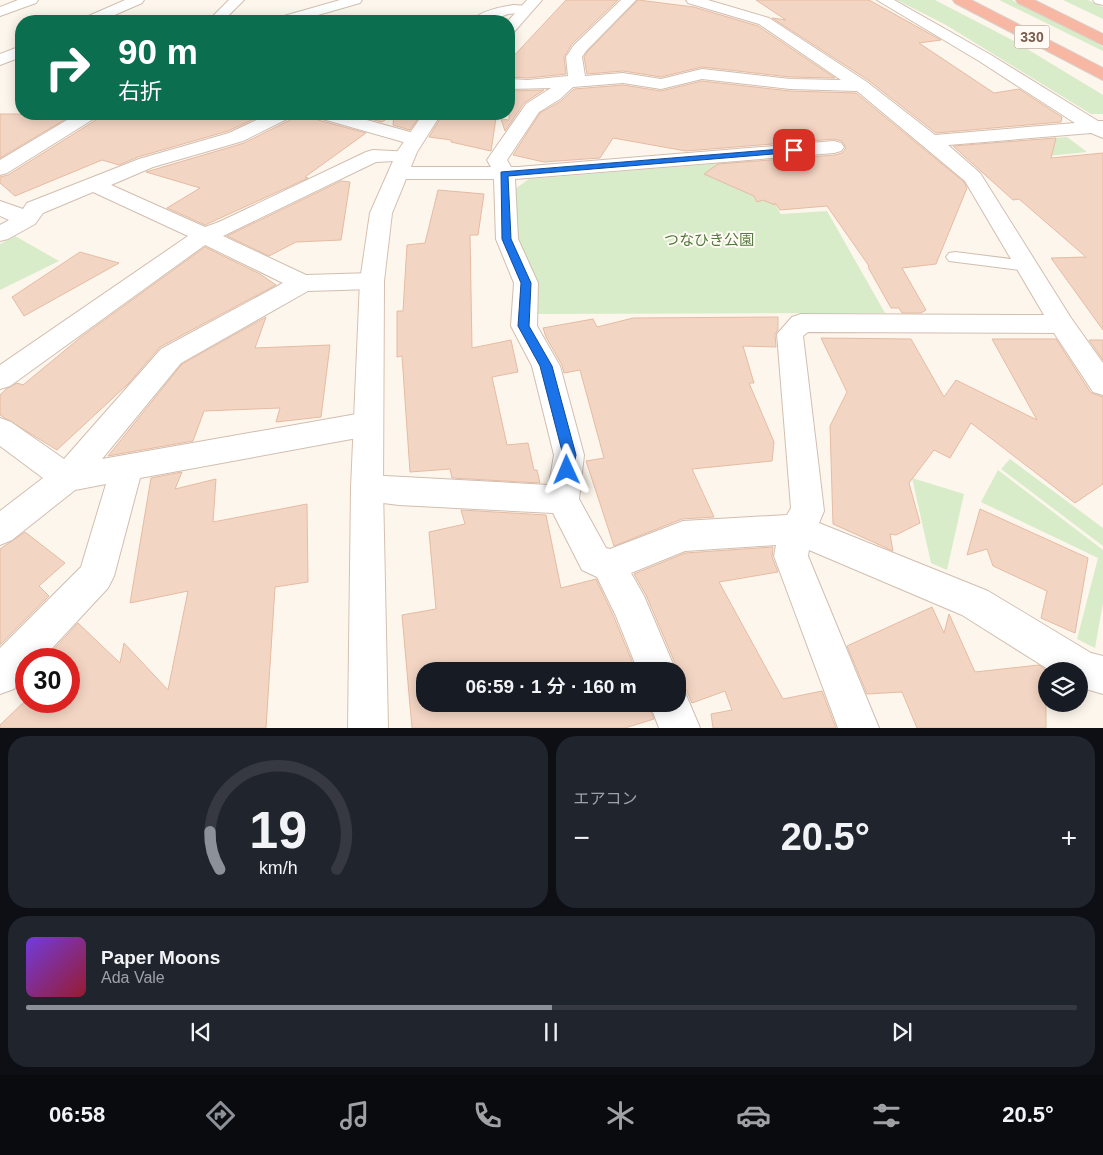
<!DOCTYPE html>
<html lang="ja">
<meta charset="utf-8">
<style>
body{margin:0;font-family:Arial,"Noto Sans JP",sans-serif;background:#20242c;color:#f1f3f6;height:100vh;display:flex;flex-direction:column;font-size:19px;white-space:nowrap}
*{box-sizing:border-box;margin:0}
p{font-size:16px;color:#9ea1a6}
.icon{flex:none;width:28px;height:28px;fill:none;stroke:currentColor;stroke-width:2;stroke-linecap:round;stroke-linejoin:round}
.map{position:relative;height:728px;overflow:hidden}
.drawer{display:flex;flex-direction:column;gap:8px;padding:8px;background:#0d0f14;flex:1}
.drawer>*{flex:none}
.hud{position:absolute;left:15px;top:15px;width:500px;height:105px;border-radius:20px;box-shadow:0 2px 12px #0003;background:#0b6e4f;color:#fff;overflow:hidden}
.buttons{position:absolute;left:1038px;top:662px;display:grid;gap:10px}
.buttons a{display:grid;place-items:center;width:50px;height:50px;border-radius:50%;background:#171b24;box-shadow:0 2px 12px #0003;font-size:25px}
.speed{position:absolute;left:15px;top:648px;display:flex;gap:10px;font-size:25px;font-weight:700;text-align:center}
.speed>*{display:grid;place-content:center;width:65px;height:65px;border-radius:50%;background:#171b24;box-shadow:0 2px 12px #0003;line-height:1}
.speed .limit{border:8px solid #d22;background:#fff;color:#111}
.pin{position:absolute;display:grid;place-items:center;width:42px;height:42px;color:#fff;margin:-21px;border-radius:10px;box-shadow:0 2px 8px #0006}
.me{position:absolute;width:55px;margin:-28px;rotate:359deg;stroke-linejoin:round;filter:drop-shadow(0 0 4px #0008)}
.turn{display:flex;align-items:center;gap:18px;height:105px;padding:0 20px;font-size:22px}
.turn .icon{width:65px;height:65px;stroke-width:2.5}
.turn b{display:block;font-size:35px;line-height:42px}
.big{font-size:38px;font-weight:600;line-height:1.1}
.drawer .tile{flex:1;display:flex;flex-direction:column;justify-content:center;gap:8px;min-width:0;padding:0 18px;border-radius:20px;background:#20242c}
.drawer .dial{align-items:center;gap:0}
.dial svg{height:130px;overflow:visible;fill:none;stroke:#363941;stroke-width:7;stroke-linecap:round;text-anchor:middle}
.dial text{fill:#f1f3f6;stroke:none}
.song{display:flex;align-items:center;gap:15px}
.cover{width:60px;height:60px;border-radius:8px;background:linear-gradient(135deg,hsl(260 70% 55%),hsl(350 70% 35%))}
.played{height:5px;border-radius:2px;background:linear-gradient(90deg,#8c9099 50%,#363941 50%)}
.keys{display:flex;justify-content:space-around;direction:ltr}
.heat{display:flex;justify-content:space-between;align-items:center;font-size:28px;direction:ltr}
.drawer .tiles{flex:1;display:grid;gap:8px;grid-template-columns:1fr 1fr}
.tile:last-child{grid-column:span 2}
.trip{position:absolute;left:416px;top:662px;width:270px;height:50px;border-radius:20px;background:#171b24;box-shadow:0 2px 12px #0003;font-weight:600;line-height:50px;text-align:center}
.tabs{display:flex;height:80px;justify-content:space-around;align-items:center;background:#090b0e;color:#9ea1a6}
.tabs .icon{width:35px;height:35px}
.tabs .current{color:#8c9099}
.tabs b{font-size:22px;color:#f1f3f6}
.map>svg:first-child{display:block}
.green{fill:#d8ecc9}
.building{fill:#f3d5c3;stroke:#e6bba3}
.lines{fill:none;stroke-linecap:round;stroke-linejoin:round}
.lane-casing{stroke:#d1beb0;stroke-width:2}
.street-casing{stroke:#d1beb0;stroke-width:2}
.secondary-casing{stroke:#d6c0b0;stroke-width:2}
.highway-casing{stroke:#dad1cd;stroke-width:2}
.lane{fill:#fff;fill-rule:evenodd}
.street{fill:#fff;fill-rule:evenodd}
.secondary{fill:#fff;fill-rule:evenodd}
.highway{fill:#f7b7a3;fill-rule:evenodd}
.route{fill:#1a73e8;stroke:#114b97}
.labels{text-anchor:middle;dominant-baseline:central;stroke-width:4;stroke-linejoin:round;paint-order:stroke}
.shield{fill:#fffaf3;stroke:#a28b7f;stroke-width:1}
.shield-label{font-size:14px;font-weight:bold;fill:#7a5c4d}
.park-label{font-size:15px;fill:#537a41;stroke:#fffaf3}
</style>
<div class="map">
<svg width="1103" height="728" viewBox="0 0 1103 728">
<rect width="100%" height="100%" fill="#fdf6ec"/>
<path class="green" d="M897 0H935L1014 41 1103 95V114H1091L946 25Z
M999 0H1012L1095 42 1103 47V51Z
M1063 0H1088L1103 7V19Z
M1067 137 1087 152 1048 156 1029 140Z
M748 161 781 214 827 211 885 313 536 314 516 235 512 191 529 179Z
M15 236 59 261 0 290V244Z
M1010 459 1103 528V546L1001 469Z
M998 470 1103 550V603L1095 648 1077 639 1098 558 981 502Z
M912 478 964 494 947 570 931 563Z"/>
<path class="building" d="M566 0H618L572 44 564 57 566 74 528 78 509 77V61Z
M638 0 694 7 758 26 835 78 790 77 702 67 661 77 623 71 587 74 584 57 587 52Z
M756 0H869L941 40 919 43 994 93 1019 89 1062 117 1061 122 936 133 868 80 772 18 786 20Z
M702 81 790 91 856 93 964 182 967 188 936 264 902 268 926 310 921 313H902L899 308H891L868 267 869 266 827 206 780 210 775 203V205L763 200 757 202 754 196 704 174 718 164 835 155 842 153 846 148 842 141 834 139 686 151 613 138 600 158 544 162 513 155 540 113 561 101 574 89 623 85 661 91Z
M544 90 524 103 505 131 501 119 509 120V91Z
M0 114H74L0 158Z
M100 114H265L228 131 138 157 119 165 102 160 15 196 0 183V177L8 175 96 120Z
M294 114H314L318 120 366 133 305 177 308 178 205 225 167 208 200 188 146 172 244 143 290 120Z
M351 114H421L410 130 393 125 394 114 382 122Z
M443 114H467L496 118 491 151 451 142V140L429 137Z
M1056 138 1051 158 1103 153V330L1051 258 1086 257 1019 199 1013 200 953 146Z
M341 181 350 182 341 240 296 242 269 256 227 236Z
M438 190 484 194 478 235H470L472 348 511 340 518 372 492 377 507 445 528 443 534 470H537L540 483 452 478 450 469 410 472 402 356 397 357V311H403L407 245 425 243Z
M205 247 260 274 276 285 160 347 128 384 57 450 0 415V395L6 389 17 383 23 385 81 337Z
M80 252 119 263 24 316 12 297Z
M266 317 255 348 330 345 321 417 276 422 280 408 204 411 193 441 108 456 182 364Z
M778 317V330L775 334 776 347 743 346 754 383H749L774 442 772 461 692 469 714 517 682 519 614 546 586 461 604 458 580 370 564 373 562 365 546 337 543 328 593 319 597 327 633 318Z
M821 338 911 339 944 397 956 380 1037 420 992 339H1056L1091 393 1103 397V484L1075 503 971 423 950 458 934 450 909 483 920 523 896 535 890 534 893 551 833 524 830 426 847 392Z
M1089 340H1103V360Z
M182 472 175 489 216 479 213 522 307 504 308 582 275 587 266 728H0V725L26 700 69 701V659H45L78 623 120 663 124 643 168 690 188 591 130 603 151 478Z
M980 509 1088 558 1075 633 1041 618 1047 591 993 566 987 549 967 555Z
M461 510 546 515 561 588 596 579 614 617 636 671H425V704H648L654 719 625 728H412L402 615 436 609 429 532 465 524Z
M25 532 65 563 39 586 49 596 0 645V549Z
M773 547 772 557 778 572 719 582 783 699 822 691 836 728H713L711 714 732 710 725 691 692 703 686 689 678 685V670L646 595 634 574 685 553Z
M932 607 944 633 949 614 975 672 1039 665 1046 670V728H917L902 692 867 694 847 646Z"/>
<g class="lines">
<defs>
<path id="lane" d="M955 252 1027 261 1033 262 1036 266 1033 270 1027 271 949 261 946 257 949 253Z"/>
<path id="street" d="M18 0H38L36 3 0 16V7Z
M125 0H144L142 3 101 21H82L84 18Z
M229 0H244L223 21H208Z
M340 0H362L360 3 297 21H275L277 18Z
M621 0H636L586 51 582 57 585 76 623 73 661 79 702 69 790 79 841 80 759 24 688 3 686 0H708L769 18 867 82 935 135 1075 123 979 61 877 0H894L991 55 1098 121H1103V138L1091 133 948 145 980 173 1071 318 1103 363V395L1093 392 1054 333 808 332 803 336 824 511 819 523 988 591 1091 653 1103 656V694L1079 687V671H1051L962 615 809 550 808 556 879 728H838L774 556 776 545 685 551 631 573 644 596 676 671H638L616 616 597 577 582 570 553 513 399 505 367 501 356 498 351 488 356 478 367 475 549 485 554 455 532 366 511 326 514 283 496 239 494 179H398L391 177 388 173 391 169 398 167H491L487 160 526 104 551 88 509 89V79L528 80 568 76 566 57 574 45ZM702 79 790 89 857 91 965 181 1044 315 801 314 792 317 777 334 791 508 787 515 683 521 610 549 606 548 579 499 584 455 560 366 537 326 538 283 518 239 515 179 834 153 841 151 844 147 841 143 834 141 518 167H511L507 160 539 112 560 99 573 87 623 83 661 89Z
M513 5 531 6 533 9 531 12 508 14 490 21H472C479 11 501 7 513 5Z
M21 46V57L0 65V54Z
M77 114H98L95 118 7 173 0 175V160Z
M269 114H292L289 118 243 141 153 167 111 185 205 227 219 222 366 152 373 150 412 152 415 156 412 160 376 162 223 236 306 275 372 273 381 275 384 281 381 287 372 289 308 291 181 363 102 459 368 412 379 416 383 424 379 432 368 436 140 478 114 576 108 588 42 659H26V675L14 689 0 694V648L81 567 106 484 75 490 12 540 0 545V511L43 478 0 446V418L11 422 64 459 161 349 283 283 205 245 10 386 0 389V365L188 236 93 192 43 213 35 224 8 239 0 241V225L9 220 0 216V201L23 209 27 203 139 159 229 133Z
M316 114H345L421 135 424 139 421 143 414 145 319 118Z
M678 687 684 690 700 728H659L650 704H678Z"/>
<path id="secondary" d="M527 0H542L514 32 509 33 508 21Z
M1093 0H1103V5L1095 3Z
M423 114H441L417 152 392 213 384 281 383 488 388 728H348L351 488 360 281 370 213 397 152Z"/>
<path id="highway" d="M953 0H971L1103 68V80L955 3Z
M1016 0H1034L1103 34V45L1018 3Z"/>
</defs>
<use href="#lane" class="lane-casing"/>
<use href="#street" class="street-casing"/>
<use href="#secondary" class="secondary-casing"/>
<use href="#highway" class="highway-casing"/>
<use href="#lane" class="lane"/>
<use href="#street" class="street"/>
<use href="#secondary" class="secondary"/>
<use href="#highway" class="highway"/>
</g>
<path class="route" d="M794 148 797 149V152L508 176 511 239 531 283 529 326 552 366 576 455 572 474 567 475 563 474 561 470 563 455 540 366 518 326 521 283 502 239 501 172Z"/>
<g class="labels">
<rect class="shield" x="1014.5" y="25.5" width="35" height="23" rx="4"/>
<g class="shield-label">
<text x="1032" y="37">330</text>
</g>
<g class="park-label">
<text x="709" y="239">つなひき公園</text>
</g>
</g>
</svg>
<div class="buttons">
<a><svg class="icon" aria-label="layers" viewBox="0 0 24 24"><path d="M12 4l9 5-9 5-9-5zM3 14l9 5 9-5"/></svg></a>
</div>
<div class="speed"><div class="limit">30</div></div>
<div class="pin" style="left:794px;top:150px;background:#d93025"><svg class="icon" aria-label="arrive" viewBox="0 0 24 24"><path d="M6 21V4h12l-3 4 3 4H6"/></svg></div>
<svg class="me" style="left:567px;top:470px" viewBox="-20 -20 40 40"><path d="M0-17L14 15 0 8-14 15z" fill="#1a73e8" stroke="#fff" stroke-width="4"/></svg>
<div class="trip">06:59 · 1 分 · 160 m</div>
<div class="hud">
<div class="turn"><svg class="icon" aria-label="right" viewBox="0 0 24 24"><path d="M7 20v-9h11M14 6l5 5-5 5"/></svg><div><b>90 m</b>右折</div></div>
</div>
</div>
<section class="drawer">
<div class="tiles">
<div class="tile dial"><svg viewBox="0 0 100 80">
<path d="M14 69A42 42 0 1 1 86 69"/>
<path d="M14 69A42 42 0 0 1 8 46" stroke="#8c9099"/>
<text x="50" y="56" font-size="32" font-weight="700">19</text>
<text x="50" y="72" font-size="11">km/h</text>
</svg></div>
<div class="tile"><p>エアコン</p>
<div class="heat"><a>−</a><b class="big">20.5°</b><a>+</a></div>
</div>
<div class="tile">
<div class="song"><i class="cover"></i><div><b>Paper Moons</b><p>Ada Vale</p></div></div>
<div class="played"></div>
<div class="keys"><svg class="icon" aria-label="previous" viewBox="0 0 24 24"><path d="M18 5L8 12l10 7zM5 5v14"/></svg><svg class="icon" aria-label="pause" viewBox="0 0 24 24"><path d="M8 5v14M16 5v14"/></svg><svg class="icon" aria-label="next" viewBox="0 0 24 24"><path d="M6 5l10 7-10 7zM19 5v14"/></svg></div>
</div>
</div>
</section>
<nav class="tabs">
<b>06:58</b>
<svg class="icon current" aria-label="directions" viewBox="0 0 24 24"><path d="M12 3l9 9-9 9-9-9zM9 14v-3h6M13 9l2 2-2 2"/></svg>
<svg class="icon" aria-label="music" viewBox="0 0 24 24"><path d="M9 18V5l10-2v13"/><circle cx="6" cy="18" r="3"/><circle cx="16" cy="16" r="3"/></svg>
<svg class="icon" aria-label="phone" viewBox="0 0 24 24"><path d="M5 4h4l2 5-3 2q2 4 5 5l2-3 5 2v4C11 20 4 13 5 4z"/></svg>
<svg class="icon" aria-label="climate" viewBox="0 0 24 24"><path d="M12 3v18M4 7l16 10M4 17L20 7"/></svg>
<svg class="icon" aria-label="car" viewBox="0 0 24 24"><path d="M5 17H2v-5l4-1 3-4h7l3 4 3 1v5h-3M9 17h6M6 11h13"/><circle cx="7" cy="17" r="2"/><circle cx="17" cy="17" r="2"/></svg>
<svg class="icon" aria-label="filters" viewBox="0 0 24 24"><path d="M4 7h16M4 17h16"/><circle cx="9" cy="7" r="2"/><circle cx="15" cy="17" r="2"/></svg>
<b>20.5°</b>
</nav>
